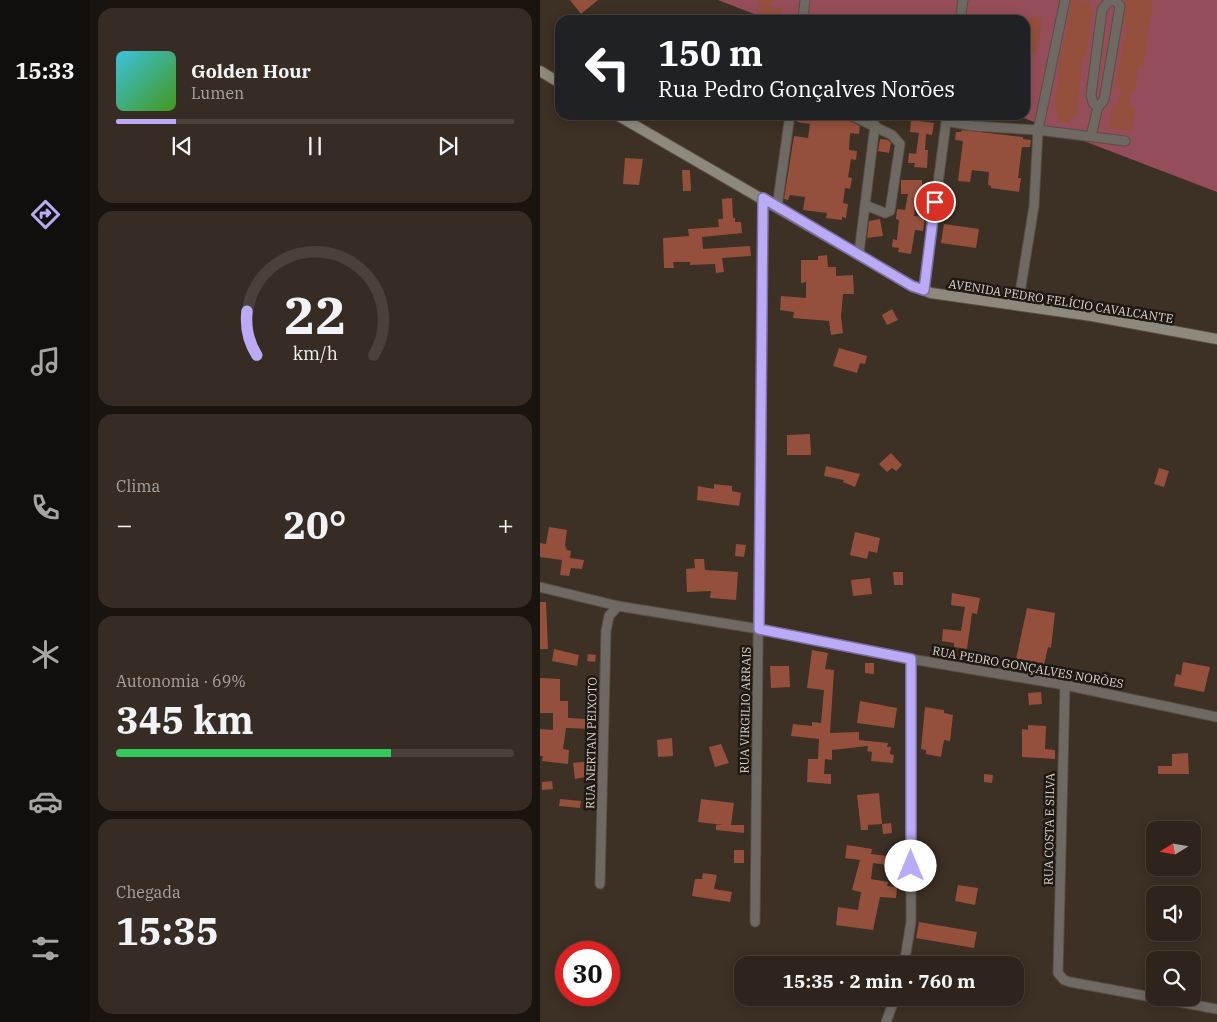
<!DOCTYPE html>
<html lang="pt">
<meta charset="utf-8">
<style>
body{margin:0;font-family:"IBM Plex Serif",serif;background:#362c24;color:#f1f3f6;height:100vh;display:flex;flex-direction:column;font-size:19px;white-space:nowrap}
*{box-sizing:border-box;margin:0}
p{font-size:16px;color:#a7a4a3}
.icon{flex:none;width:28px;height:28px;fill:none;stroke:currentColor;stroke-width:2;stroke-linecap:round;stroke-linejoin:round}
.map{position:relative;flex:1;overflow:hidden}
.sheet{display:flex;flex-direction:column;gap:8px;padding:8px;background:#19140f;width:450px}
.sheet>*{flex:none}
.banner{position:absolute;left:15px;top:15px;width:475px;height:105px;border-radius:15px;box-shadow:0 2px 12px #0003,0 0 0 1px #49413a;background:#202124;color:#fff;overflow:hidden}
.needle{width:32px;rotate:259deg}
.tools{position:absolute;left:606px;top:821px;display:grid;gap:10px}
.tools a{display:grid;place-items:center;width:55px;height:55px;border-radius:10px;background:#2e241b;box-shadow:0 2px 12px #0003,0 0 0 1px #49413a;font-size:25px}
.speed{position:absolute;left:15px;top:941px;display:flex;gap:10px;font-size:25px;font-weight:700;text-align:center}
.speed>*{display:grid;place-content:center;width:65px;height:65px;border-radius:50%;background:#2e241b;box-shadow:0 2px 12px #0003,0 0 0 1px #49413a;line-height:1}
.speed .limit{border:8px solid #d22;background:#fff;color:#111}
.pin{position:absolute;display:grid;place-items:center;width:42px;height:42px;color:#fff;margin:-21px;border:2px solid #fff;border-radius:50%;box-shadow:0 1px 5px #0007}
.me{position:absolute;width:55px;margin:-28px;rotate:0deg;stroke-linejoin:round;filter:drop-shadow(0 0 4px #0008)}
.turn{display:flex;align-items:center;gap:18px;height:105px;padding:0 20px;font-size:22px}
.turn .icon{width:65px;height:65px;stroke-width:2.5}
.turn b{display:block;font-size:35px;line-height:42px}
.big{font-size:38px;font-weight:800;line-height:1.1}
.sheet .card{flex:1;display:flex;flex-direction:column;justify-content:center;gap:8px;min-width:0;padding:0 18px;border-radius:15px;background:#362c24}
.sheet .dial{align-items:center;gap:0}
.dial svg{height:130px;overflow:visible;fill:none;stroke:#49413a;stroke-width:7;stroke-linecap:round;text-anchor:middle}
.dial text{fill:#f1f3f6;stroke:none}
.song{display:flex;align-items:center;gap:15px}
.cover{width:60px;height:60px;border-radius:8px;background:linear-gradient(135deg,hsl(190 70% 55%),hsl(100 70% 35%))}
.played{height:5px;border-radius:2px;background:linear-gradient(90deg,#bbaaf6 15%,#49413a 15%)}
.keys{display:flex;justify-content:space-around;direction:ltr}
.heat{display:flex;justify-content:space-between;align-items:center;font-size:28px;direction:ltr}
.charge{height:8px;border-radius:4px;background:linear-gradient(90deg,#34c759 69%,#49413a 0)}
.trip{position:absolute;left:194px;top:956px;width:290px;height:50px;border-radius:15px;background:#2e241b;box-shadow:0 2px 12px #0003,0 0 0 1px #49413a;font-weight:800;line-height:50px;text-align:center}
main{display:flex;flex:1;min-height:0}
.menu{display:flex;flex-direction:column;width:90px;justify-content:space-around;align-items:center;background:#120e0b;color:#a7a4a3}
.menu .icon{width:35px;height:35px}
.menu .on{color:#bbaaf6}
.menu b{font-size:22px;color:#f1f3f6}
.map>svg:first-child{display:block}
.forest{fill:#954e59}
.building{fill:#94503d}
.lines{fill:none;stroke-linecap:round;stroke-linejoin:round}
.street-casing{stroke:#5a4e43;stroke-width:11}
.secondary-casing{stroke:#5a4e43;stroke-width:12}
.street{stroke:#6e6a63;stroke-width:9}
.secondary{stroke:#8e897d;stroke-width:10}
.route-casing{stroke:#7a6ea0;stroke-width:12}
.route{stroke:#bbaaf6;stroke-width:9}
.labels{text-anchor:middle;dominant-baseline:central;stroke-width:5;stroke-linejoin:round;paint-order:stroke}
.street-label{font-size:12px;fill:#dfd7cf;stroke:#1f1914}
</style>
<main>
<nav class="menu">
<b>15:33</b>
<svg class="icon on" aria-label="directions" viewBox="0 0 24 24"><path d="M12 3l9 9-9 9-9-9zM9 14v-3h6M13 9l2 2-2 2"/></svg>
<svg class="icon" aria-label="music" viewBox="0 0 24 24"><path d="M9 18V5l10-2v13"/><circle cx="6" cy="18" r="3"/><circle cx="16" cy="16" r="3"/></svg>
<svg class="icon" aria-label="phone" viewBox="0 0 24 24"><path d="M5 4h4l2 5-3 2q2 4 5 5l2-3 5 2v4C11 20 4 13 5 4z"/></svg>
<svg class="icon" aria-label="climate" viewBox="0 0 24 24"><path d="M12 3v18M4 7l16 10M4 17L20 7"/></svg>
<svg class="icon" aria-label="car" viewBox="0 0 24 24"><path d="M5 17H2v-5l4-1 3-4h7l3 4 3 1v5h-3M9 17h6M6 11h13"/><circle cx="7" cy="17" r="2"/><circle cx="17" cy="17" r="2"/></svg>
<svg class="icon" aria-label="filters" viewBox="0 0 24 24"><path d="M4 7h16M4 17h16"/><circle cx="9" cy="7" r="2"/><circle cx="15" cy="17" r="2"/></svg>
</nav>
<section class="sheet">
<div class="card">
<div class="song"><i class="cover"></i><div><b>Golden Hour</b><p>Lumen</p></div></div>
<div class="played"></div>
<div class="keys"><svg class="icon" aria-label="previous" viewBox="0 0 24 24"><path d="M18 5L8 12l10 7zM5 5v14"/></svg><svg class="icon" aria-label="pause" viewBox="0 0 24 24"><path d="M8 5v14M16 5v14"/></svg><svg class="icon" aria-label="next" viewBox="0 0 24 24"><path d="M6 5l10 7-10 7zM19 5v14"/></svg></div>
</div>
<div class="card dial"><svg viewBox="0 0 100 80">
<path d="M14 69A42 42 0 1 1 86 69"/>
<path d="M14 69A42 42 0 0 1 8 42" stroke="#bbaaf6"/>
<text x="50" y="56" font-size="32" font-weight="700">22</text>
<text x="50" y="72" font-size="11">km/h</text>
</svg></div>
<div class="card"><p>Clima</p>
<div class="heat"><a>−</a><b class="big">20°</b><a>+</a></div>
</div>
<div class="card"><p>Autonomia · 69%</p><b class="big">345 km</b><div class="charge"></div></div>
<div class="card"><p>Chegada</p><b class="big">15:35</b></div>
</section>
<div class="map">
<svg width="677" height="1022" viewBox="0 0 677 1022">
<rect width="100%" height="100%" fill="#3d3024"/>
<path class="forest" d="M178 0H677V192L476 115H485V20H230Z"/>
<path class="building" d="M30 0H58L41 14Z
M219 0H232L231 7 242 9 241 20 217 16Z
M531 0 550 2 549 9 553 10 546 57H543L536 118 531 117 530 123 518 121 519 115 515 114 517 105 514 104 519 72 517 71 527 29Z
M586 0H613L603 67 598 66 595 92 591 91 589 106 595 107 592 131 569 128 573 104 578 105 580 90 576 89 583 39H585L587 25 583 24Z
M490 17 502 18 497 53 485 52Z
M258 115H294L293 118 308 120 320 126 319 134 310 133 309 150 317 151 316 160 311 159 308 177 312 178 310 189 305 188 303 203 308 204 306 218 302 217V220L286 218 287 213 263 210 265 197 250 195 248 200 244 199 254 136 268 138 270 124 257 122Z
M371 120 394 123 392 135 386 134 385 150H388L387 168 374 167 375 163H368L369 153 376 154 379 133 370 132Z
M422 130 483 137V139L491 140 490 147H482L478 178H481L479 192 451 188V186L448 185 449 172 432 170 430 182 418 181 423 141 415 140 416 132H421Z
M340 139 348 140 351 143 349 153 338 151Z
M85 158 103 159 99 185 83 184Z
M142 170H150L151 191H143Z
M361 180H382V193L376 194 374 216 385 217 383 231 375 230 371 254 358 252 359 248 352 247 353 239 357 240 359 220 356 219 357 209 365 210 368 194H361Z
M192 198 193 218H195V222H201L202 233 162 237 163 249 210 246 211 256 182 258 184 272 176 273 175 264 150 265V262H133L134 268H124L123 238 149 236 148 229 179 227 178 219H183L182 199Z
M340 219 343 236 327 238 329 221Z
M404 224 439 229 436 248 401 243Z
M287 255 288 267H296V276L313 275 314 294H303L301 316 303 333 291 335 289 321 253 318 254 312 240 310 241 296 266 298V282L261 283V260H278V256Z
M352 309 358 320 347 325 342 315Z
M299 348 327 356 325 364 320 363 317 373 293 366Z
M270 434 271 455H247V435Z
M351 453 362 465 356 471 352 468 347 472 339 464Z
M286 466 320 474 315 487 303 482 304 480 284 476Z
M619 468 629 471 624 487 614 484Z
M174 484 192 486V491L201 493 199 506 157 500 158 486 174 489Z
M9 527 27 530 25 545 27 550 31 551 30 558 44 560 42 569 31 568 29 576 20 575 22 560 0 557V543L6 544Z
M315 532 340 538 337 553 329 551 327 559 310 555Z
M196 544 206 545 204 557 195 556Z
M154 559H164L165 570 198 572 196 600 170 598 171 591 147 592 146 569 155 568Z
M353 572H363V585H354Z
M330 578 332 594 313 596 311 580Z
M412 593 440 598 437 614 432 613 427 649 414 647V643L402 641 403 629 421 631 425 607 411 605Z
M0 602H6L8 649H0Z
M487 608 515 613 511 648 508 647 504 665 476 659Z
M14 649 39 655 37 666 12 661Z
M272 650 288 653 285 669 294 670 290 733 319 732V740L348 743 347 747H351L350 754 354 755 353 763 331 761 332 752 327 751 328 746 292 750V760L285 759 284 774H291V784L267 782 268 759H278L279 739 251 736 253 724 272 726V722L281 723 284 690 267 688Z
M48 654 56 655 55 662 47 661Z
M643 662 670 667 664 692 634 686 636 674 641 675Z
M325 663H334V674L325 673Z
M230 666H249L250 687 231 688Z
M0 678 20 679V701H28V718L46 719V713H53V729L26 728 23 749 29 750 28 764 2 761 3 756H0V729L13 730V713H0Z
M501 692 502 704 489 705 488 693Z
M320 701 357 708 354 728 317 723Z
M385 707 404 710V713L413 715 410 741 404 740 401 757 386 754V750L381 749Z
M488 725 506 726 505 749 515 750V759L482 757V729L488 730Z
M132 738 133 756 118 757 117 740Z
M181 744 189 763 175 767 169 747Z
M648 753 649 774H618V766H632V754Z
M52 761 55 775 35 779 33 763Z
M444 774 453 775 452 783 444 782Z
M12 781 13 789 2 790V782Z
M44 787H54V808H44Z
M339 793 342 824 328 825V830H321L317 795Z
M20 799 41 801 40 808 19 806Z
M161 799 194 803 191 825H204V833L176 830V825H183L158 822Z
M351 823 352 833 343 834 342 824Z
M307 845 332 849 331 854 347 856 346 865 333 863 331 879 348 882 347 886 357 887 356 898 340 897 333 930 296 925 298 907 318 910 321 892 312 890 320 860 305 858Z
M194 850H204V863H194Z
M163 873 177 875 174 889 192 892 190 902 152 896 155 879H162Z
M418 885 438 888 435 905 415 901Z
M379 922 437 932 434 948 376 938Z"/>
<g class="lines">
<defs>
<path id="street" d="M263 20 265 0
M420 20 423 0
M313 116 352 135 360 144 350 211 345 213 325 205
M406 121 433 126 498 130 585 141
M551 136 558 107 564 100 580 6 575 0 568 2 562 10 551 95 553 103 558 107
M237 207 250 115
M319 253 335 125
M384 290 407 115
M478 305 494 206 498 130 525 0
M0 587 78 606 219 629 371 659 525 685 677 717
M525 685 518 973 524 980 530 982 677 1009
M60 884 66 631 69 616 78 606
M215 922 223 198
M364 965 371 922V659
M346 1022 355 998"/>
<path id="secondary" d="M0 71 20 83
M77 115 372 286 391 293 552 316 677 339"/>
</defs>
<use href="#street" class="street-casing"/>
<use href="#secondary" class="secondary-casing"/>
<use href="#street" class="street"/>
<use href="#secondary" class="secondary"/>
</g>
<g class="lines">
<defs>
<path id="route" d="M371 866V659L219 629 223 198 372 286 384 290 395 202"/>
</defs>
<use href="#route" class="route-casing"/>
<use href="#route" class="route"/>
</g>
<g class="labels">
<g class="street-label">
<text transform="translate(521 301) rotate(9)">AVENIDA PEDRO FELÍCIO CAVALCANTE</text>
<text transform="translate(488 667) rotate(10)">RUA PEDRO GONÇALVES NORÕES</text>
<text transform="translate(205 710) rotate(-89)">RUA VIRGILIO ARRAIS</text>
<text transform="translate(51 743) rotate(-89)">RUA NERTAN PEIXOTO</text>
<text transform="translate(509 829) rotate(-89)">RUA COSTA E SILVA</text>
</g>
</g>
</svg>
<div class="tools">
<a><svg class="needle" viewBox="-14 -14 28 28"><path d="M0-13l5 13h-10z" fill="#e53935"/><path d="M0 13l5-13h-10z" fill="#a7a4a3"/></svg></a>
<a><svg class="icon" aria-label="sound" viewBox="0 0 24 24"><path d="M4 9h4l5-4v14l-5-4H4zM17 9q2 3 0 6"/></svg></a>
<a><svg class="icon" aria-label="search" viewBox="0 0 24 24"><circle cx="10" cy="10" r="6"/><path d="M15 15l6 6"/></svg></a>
</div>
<div class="speed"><div class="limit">30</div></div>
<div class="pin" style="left:395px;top:202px;background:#d93025"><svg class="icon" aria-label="arrive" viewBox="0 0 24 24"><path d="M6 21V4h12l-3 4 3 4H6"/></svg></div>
<svg class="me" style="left:371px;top:866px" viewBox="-20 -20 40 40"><circle r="19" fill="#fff"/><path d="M0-13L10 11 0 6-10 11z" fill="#bbaaf6"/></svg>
<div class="trip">15:35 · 2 min · 760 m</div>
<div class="banner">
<div class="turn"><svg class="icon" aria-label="left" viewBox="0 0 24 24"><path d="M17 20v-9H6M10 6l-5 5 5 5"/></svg><div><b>150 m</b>Rua Pedro Gonçalves Norões</div></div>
</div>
</div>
</main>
